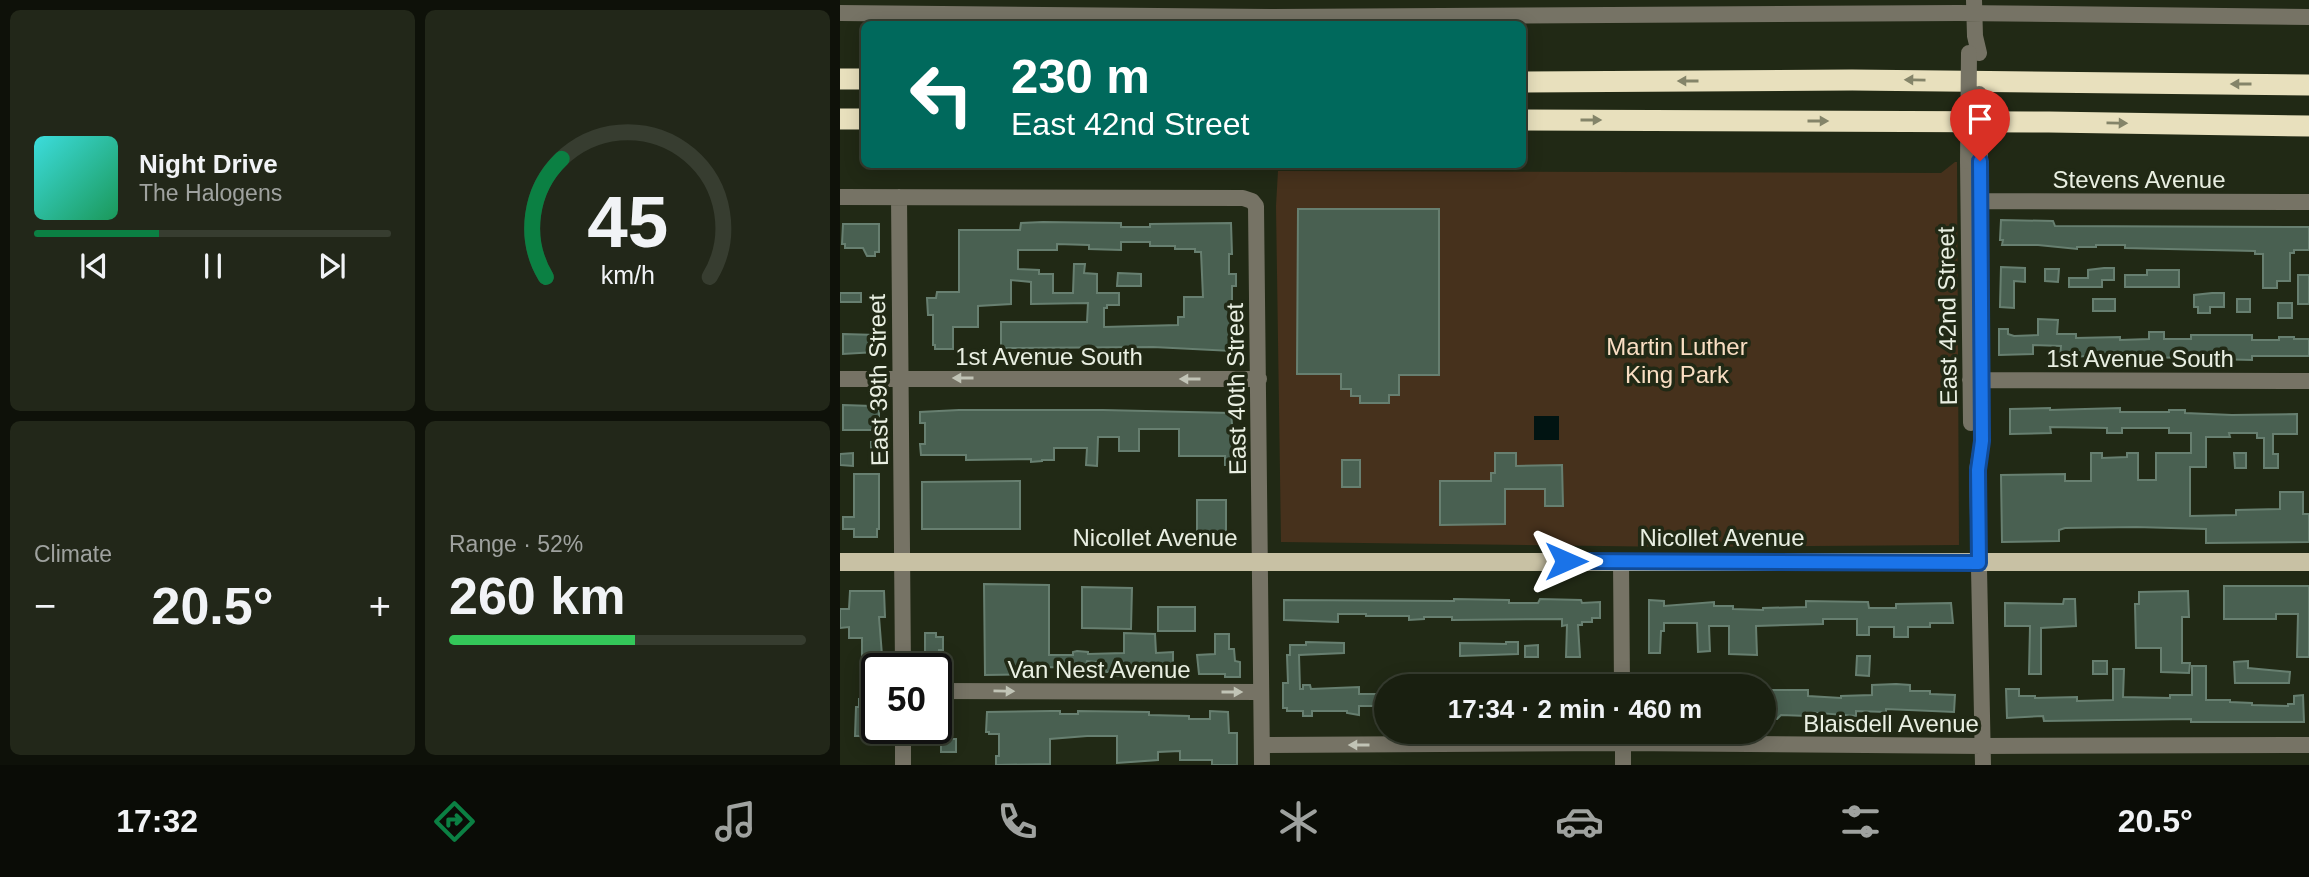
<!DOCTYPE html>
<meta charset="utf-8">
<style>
body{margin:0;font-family:Helvetica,sans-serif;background:#222719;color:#f1f3f6;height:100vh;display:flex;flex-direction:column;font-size:26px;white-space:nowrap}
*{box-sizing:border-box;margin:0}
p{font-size:23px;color:#9fa29f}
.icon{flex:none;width:38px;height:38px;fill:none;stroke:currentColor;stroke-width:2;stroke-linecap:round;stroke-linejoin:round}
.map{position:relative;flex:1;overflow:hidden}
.drawer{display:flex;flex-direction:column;gap:10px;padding:10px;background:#0e1109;width:840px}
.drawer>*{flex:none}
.top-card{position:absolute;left:21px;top:21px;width:665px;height:147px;border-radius:10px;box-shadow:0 4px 18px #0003,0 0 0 2px #373d30;background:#00695c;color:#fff;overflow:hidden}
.speed{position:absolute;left:21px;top:653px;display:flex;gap:14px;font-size:35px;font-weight:700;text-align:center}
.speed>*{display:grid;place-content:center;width:91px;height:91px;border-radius:50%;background:#191f10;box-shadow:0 4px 18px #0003,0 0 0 2px #373d30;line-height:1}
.speed .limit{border:4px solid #111;border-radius:10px;background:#fff;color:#111}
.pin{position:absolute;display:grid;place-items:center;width:60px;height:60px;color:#fff;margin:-72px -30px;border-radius:50% 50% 50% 0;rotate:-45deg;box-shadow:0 0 7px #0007}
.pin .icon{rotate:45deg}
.me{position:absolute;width:77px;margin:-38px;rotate:90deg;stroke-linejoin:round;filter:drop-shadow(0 0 5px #0008)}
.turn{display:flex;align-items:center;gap:24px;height:147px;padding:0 35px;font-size:32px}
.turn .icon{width:91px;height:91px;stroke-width:2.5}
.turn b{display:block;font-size:49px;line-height:60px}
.big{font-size:52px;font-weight:600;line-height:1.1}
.drawer .card{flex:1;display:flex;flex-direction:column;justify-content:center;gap:10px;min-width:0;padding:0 24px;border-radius:10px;background:#222719}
.drawer .dial{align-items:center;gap:0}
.dial svg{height:182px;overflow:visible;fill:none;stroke:#373d30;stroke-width:7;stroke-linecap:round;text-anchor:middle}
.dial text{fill:#f1f3f6;stroke:none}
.song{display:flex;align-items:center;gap:21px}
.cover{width:84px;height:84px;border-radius:10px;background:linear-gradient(135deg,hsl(180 70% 55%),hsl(150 70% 35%))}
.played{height:7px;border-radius:4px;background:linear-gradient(90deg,#0b8043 35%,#373d30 35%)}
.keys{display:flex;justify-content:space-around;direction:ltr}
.heat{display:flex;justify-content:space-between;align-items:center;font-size:38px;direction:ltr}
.charge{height:10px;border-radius:5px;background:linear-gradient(90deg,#34c759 52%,#373d30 0)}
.drawer .tiles{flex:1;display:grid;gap:10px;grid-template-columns:repeat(2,1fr)}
.trip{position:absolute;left:534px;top:674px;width:402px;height:70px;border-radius:35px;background:#191f10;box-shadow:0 4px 18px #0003,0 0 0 2px #373d30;font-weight:600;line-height:70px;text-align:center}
.dock{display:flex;height:112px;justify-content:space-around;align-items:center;background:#0a0c06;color:#9fa29f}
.dock .icon{width:49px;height:49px}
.dock .current{color:#0b8043}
.dock b{font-size:32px;color:#f1f3f6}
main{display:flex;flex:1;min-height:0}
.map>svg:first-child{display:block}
.green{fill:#46311c}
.water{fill:#011412}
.building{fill:#496051;stroke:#677f70;stroke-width:2;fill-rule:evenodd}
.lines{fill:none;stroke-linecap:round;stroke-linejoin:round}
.minor{stroke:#767365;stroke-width:16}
.major{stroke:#c8c1a4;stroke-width:18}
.highway{stroke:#e8e0bd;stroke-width:21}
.minor-bridge{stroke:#767365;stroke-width:16}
.oneway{fill:#848469}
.oneway2{fill:#c1c4b6}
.route-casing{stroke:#114b97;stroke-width:18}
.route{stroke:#1a73e8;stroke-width:12}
.labels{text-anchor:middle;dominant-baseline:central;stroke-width:7;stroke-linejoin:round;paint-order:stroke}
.street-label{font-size:24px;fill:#e9efe2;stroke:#212915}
.park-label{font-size:24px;fill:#f9dec3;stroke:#212915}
</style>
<main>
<section class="drawer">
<div class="tiles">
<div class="card">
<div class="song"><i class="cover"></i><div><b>Night Drive</b><p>The Halogens</p></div></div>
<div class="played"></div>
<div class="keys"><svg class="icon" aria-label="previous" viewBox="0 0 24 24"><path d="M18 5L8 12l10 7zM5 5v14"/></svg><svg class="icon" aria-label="pause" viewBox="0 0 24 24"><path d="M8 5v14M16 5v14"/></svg><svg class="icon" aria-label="next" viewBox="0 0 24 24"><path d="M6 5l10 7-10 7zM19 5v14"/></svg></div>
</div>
<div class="card dial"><svg viewBox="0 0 100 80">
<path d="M14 69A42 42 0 1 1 86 69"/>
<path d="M14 69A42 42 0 0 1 21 17" stroke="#0b8043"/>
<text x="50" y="56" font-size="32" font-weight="700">45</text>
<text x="50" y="72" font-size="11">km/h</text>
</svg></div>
<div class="card"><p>Climate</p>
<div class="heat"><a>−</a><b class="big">20.5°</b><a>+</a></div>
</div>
<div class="card"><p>Range · 52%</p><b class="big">260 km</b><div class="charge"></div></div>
</div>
</section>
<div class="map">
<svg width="1469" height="765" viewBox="0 0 1469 765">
<rect width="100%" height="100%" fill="#212915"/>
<path class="green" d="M1115 162H1117L1119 545 840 547 441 542 436 206 438 171 1101 173Z"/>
<path class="water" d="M694 416H719V440H694Z"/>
<path class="building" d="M458 209H599V375H559V395H549V403H520V396H511V389H501V374H457Z
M1161 220 1213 221 1215 226 1469 227V250H1454V253H1450V281H1437V288H1423V254H1415V251L1285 248V245H1256V247H1237V249L1198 245H1162L1163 240H1160Z
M203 222 281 223V227H310V224L391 223 392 254H389V274H396V286H392V351L313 347 161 348V322H247L248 303 191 304V282L171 280V304L138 306V327H113V349H95V345H93V315H88L87 298H96L97 292H119V230H180L181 223ZM281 242H310V246H335V249H355V252H361L363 297H344V317H338V325L264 327V308H267V305H279V293H257V274L244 273 245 264H234L233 293H213V274H199V270L178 269V250H217V244L249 245V249L281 250Z
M3 224H39V252H35V256H27L23 248H5V244H2Z
M1161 267 1185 268V282L1174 281V308L1160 307Z
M1264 268H1274V280H1262V287H1229V278H1248V270Z
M1205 269H1219L1218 282 1205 281Z
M1307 270H1339V287H1285V275H1307Z
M278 273 301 274V286H277Z
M1458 275H1469V304H1458Z
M0 293H21V302H0Z
M1372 293H1384V307H1370V313H1358V307H1354V295Z
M1253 299H1275V311H1253Z
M1397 299H1410V312H1397Z
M1438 303H1452V318H1438Z
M1198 319 1218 320 1217 334H1236V338L1280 337V340L1309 339V332H1324V339H1351V335H1412V340H1439V337H1454V339H1469V356H1412V360L1373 359V355H1345V358L1301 357V359L1285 360V355L1220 357 1221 346 1193 345V354L1159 355V329H1168V334L1174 336 1198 335Z
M3 334 37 335 36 352 3 354Z
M3 405 32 406V410H39V430H3Z
M1210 408V410L1280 408V412H1329V410H1345V413L1392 415 1457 414V434H1433V454H1438V468H1424V438H1417V433H1389L1390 437H1366V467H1350V516L1396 515V510L1440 509V492H1463V514H1469V542L1366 543V529L1296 527 1225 528 1219 530V541L1162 542 1161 475 1225 474V481H1251V453H1262V458L1287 457V453H1298V480H1316V453H1351V433H1329V428H1282V433H1267V428L1210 427 1211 433 1170 434V409Z
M119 410H263L391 413 393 435H398L399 465H385V456H339V429H299V451H279V437H258L257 466 246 465 247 448H214V460H202V461L191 462V459L126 460V455H81L80 444H85V423H80V412Z
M31 442H41V445H46V464H31Z
M13 453V466L0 465V454Z
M655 453H676V466L722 465 723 506H705V489H665V524L600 525V481H651V473H655Z
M1394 453H1406V468H1395Z
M502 460H520V487H502Z
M14 474H39V529H37V537H14V529H3V517H14Z
M180 481V529H82V482Z
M357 500H386V540H357Z
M144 584 209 585V655H233V652L237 651 248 652V654L284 653V633L315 634 316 653 333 652V676H272V672H266L265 663 247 661 245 669 209 667V674L145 675Z
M1384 586H1469V657H1457L1458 614H1436V619H1384Z
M242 587 292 588 291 629 242 628Z
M10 591H44L45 617H39L43 668H37V678H22V638H9V627L0 628V609H9Z
M1348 591 1349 617H1342V663H1350L1349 673 1321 672V648H1296L1295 604H1299V592Z
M614 599 669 600V603H698L700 599 741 600 742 603 760 602V618H752V622H742V625H738L740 657H726L727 625 722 626V619L612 620V617H584V619L569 620V616H526V614H498V622L444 620V600L614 601Z
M1224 599H1235L1236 626 1201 628V674H1189L1190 626H1165V603L1223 604Z
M809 600 824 601V606L874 602V606H893V609L923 610V608L966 607V601L1028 602 1029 608H1056V604L1111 603 1113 623H1090V627H1068V637H1054V627H1029V635H1017V619H983V624L916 626 917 655 889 654V626H869L870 651 858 652 857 623H824V631H821L820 653H809Z
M318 607H355V631H318Z
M85 633H96V637H103V650H99V668H85Z
M375 634H389V649H394L395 661 400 662V677H385V674H359L357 655 375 654Z
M466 642 504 643V653L459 655 460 689H463V685H470L471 689 519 687V694H546V706H519V715L507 713V711H472V716H463V711H447V708H443V683H448L447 655H450V645H466Z
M666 642H678V654L620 656V643L666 644Z
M698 645V657H685V646Z
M1017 656H1030L1029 676 1016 675Z
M1253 661H1267V674H1253Z
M1408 661V668L1450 672 1449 683H1395L1394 662Z
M1352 666H1366V700H1390V702L1412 703V705L1448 706V704H1454V696L1463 695 1464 722H1351V719L1204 721 1203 716 1167 718 1166 689H1179V696H1195V698L1237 697V701L1273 700V669H1284L1283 697 1330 698V695H1352Z
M1056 684 1070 685V691H1090V694L1115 695 1114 712 1046 709V712L1016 711V716L967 712V716L941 715 937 719H924V690H968V696L1001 698V696L1032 695V685Z
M19 699H37V728H39V740H29V736H15L16 707H19Z
M211 711H220V714H238V711L309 712V715L349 716V719H370V711L388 712 389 733H397V765H372V760H340V751L318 752V760L277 763V736H247L210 739V764L156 765V756H159V734H149V732H146L147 712Z
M106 722V737H85V728H96V723Z
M101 739H116V752H101Z"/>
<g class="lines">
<path class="minor" d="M1134 0 1135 36 1139 53
M0 13 432 17 1118 13 1469 17
M1128 161 1131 423
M1140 161 1142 441 1137 470 1143 765
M0 197 403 198 412 201 416 206 422 765
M59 197 63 668
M1129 201 1469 202
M0 379H419
M1130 380 1469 381
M781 561 782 686
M96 691 421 692
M783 732V765
M422 745 783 743 1142 746 1469 745
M63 765V728"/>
<path class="major" d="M0 562H1469"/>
<path class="highway" d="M0 79H24
M682 82 1012 80 1469 85
M0 119H24
M682 120 1209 122 1469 126"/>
<path class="minor-bridge" d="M1139 94 1140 161
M1128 161 1129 53"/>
</g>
<defs><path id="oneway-solid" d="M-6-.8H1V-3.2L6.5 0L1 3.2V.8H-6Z" transform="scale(1.75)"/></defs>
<g class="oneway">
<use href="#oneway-solid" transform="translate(1075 80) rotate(-179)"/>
<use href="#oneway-solid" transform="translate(848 81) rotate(180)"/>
<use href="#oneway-solid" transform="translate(1401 84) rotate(-180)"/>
<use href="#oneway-solid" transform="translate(751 120)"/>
<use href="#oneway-solid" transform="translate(978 121)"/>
<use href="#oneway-solid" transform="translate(1277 123) rotate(1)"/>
</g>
<g class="oneway2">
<use href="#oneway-solid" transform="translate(123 378) rotate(-180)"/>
<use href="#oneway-solid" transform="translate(350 379) rotate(-180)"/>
<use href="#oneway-solid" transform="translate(164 691) rotate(1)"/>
<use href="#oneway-solid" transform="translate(392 692)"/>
<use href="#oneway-solid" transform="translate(519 745) rotate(180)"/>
</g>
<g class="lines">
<defs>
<path id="route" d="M726 561 1139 563 1138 470 1142 441 1140 161"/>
</defs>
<use href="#route" class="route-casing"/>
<use href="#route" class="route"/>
</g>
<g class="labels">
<g class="street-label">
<text x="1299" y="179">Stevens Avenue</text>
<text transform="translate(1107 316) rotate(-91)">East 42nd Street</text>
<text x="209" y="356">1st Avenue South</text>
<text x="1300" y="358">1st Avenue South</text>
<text transform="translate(38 380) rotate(-91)">East 39th Street</text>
<text transform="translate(396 389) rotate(-91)">East 40th Street</text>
<text x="315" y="537">Nicollet Avenue</text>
<text x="882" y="537">Nicollet Avenue</text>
<text x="259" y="669">Van Nest Avenue</text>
<text x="1051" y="723">Blaisdell Avenue</text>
</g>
<g class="park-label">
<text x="837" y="346">Martin Luther<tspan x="837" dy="28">King Park</tspan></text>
</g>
</g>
</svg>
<div class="speed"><div class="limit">50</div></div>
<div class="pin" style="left:1140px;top:161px;background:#d93025"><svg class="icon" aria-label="arrive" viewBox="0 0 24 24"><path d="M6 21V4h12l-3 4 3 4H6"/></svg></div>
<svg class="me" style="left:726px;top:561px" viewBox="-20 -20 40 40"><path d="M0-17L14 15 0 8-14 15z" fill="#1a73e8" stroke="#fff" stroke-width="4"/></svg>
<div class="trip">17:34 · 2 min · 460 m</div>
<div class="top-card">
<div class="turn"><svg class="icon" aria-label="left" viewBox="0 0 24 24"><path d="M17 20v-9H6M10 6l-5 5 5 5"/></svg><div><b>230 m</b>East 42nd Street</div></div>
</div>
</div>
</main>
<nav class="dock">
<b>17:32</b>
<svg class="icon current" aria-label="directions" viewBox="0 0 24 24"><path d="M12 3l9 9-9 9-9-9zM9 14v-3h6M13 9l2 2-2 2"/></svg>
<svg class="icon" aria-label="music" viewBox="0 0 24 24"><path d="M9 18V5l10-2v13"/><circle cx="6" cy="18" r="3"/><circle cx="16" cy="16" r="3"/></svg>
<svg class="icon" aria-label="phone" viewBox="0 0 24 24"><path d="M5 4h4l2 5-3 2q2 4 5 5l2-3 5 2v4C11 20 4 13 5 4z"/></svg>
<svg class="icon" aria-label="climate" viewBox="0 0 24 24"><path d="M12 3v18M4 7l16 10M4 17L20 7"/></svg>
<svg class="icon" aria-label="car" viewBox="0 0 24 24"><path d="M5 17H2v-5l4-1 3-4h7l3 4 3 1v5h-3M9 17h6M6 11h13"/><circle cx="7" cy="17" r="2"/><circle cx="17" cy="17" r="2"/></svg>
<svg class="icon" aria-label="filters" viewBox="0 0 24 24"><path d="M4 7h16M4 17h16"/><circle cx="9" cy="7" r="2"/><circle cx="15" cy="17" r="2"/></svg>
<b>20.5°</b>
</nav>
